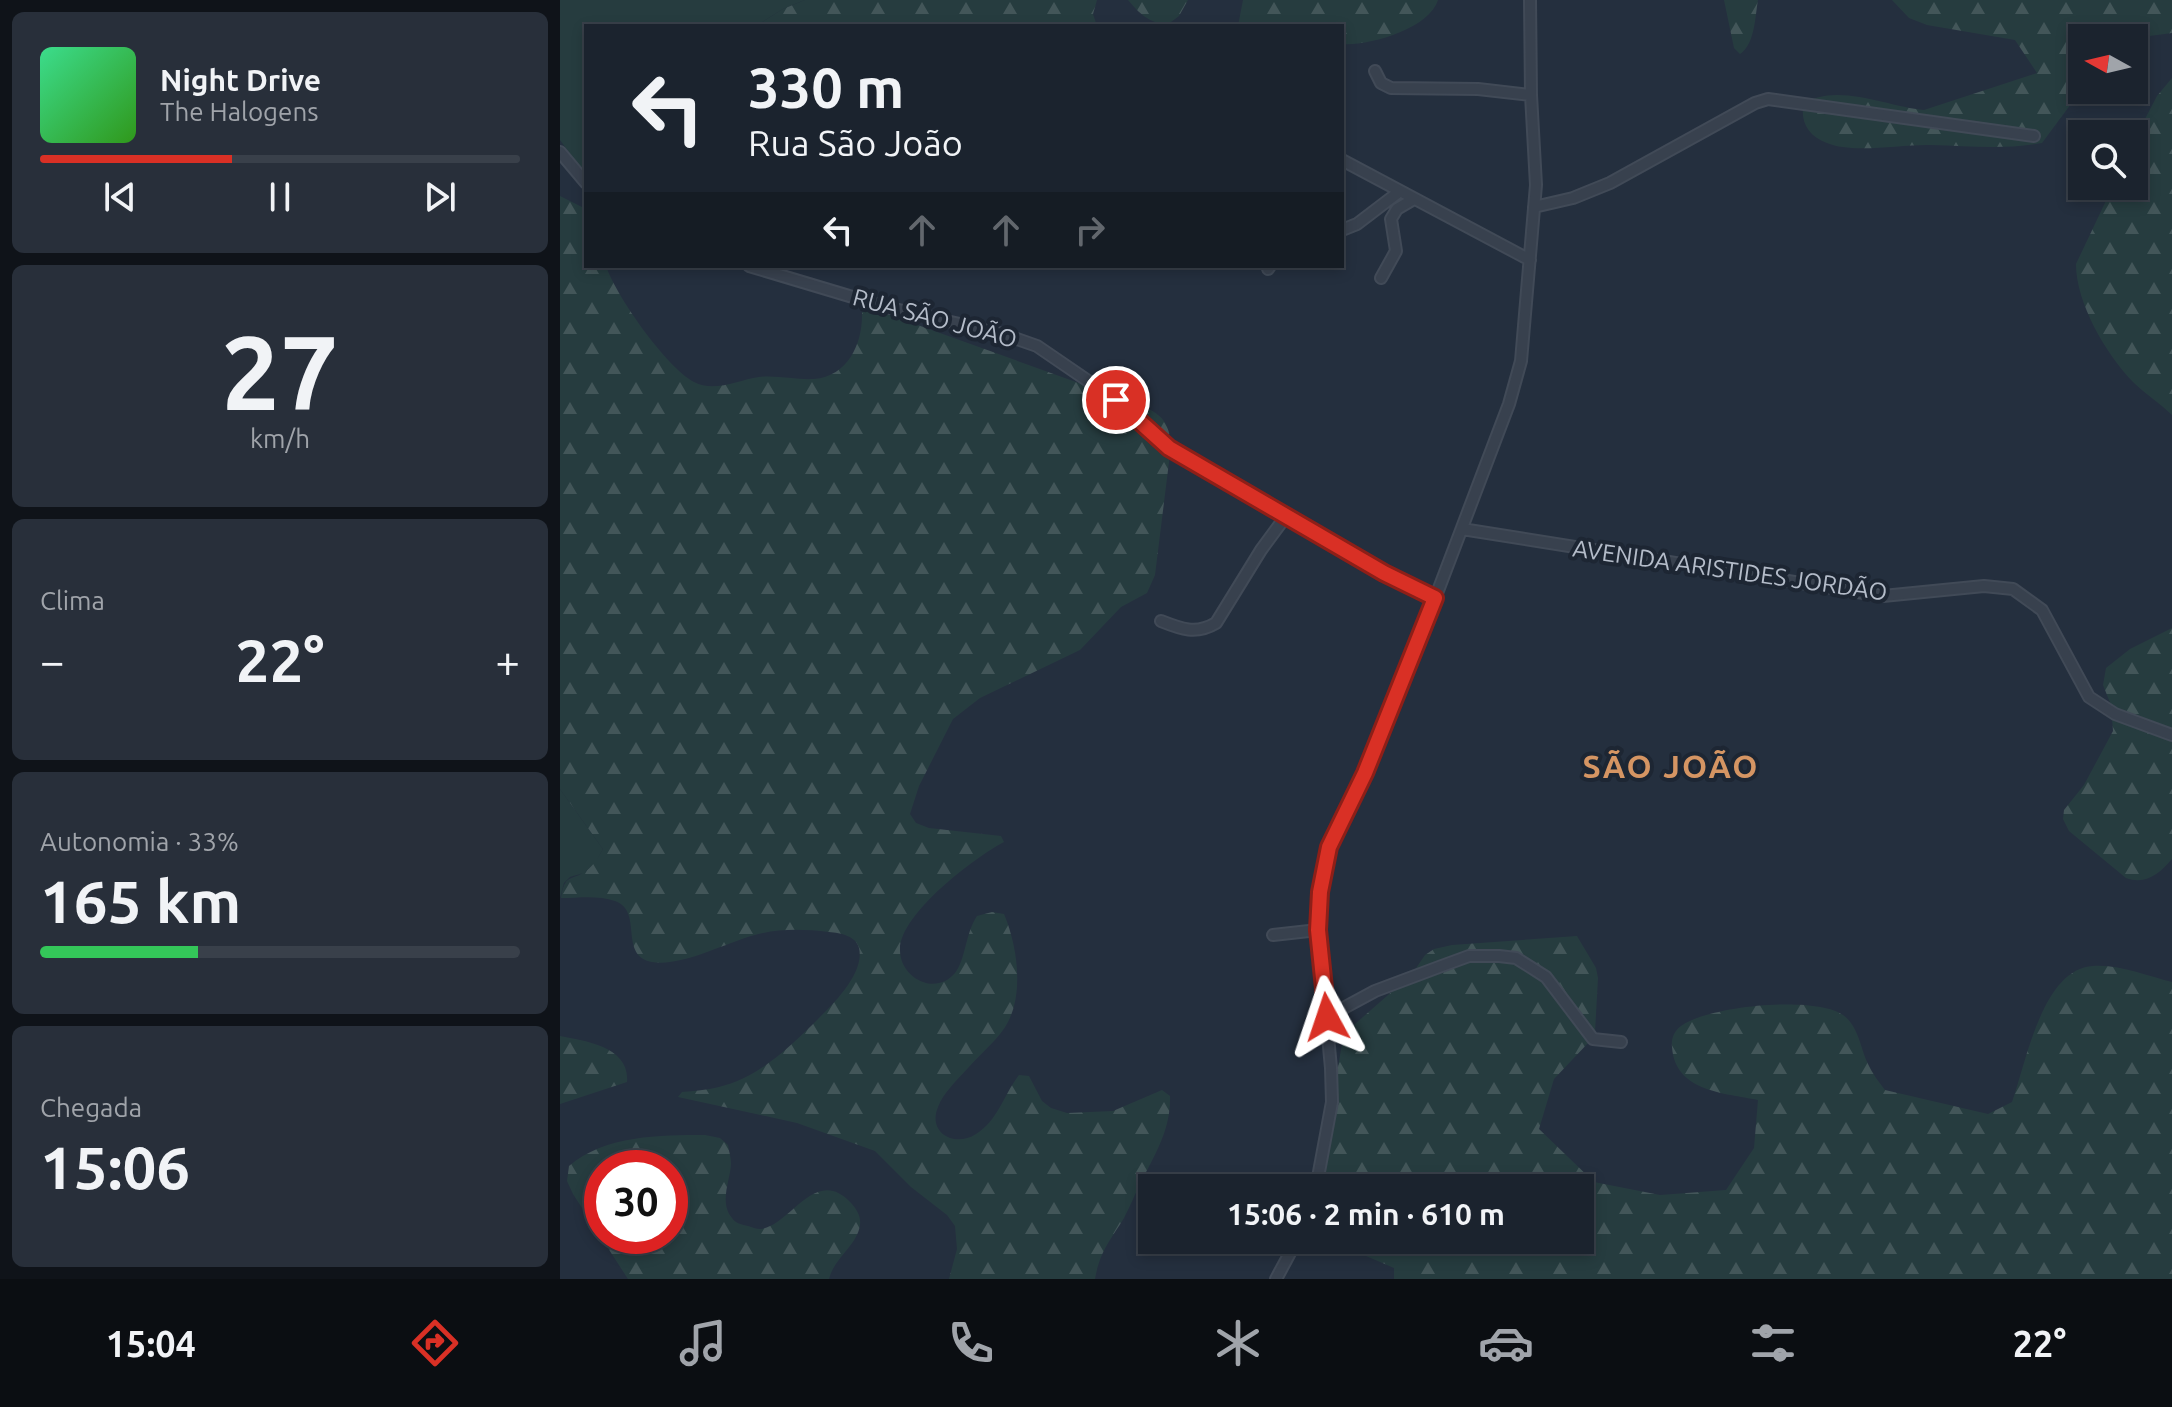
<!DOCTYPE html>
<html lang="pt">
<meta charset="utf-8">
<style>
body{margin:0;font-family:Ubuntu,sans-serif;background:#282f3a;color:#f1f3f6;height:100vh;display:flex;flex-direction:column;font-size:30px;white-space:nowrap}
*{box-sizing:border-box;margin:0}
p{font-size:26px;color:#a0a4aa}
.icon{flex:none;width:44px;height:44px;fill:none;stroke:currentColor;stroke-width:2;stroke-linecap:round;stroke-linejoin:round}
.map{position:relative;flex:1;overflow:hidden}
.details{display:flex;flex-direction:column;gap:12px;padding:12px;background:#0f1319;width:560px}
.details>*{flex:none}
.top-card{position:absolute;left:24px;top:24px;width:760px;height:244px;border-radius:0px;box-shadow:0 4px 12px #0003,0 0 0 2px #39404a;background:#1b232e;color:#f1f3f6;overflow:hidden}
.needle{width:52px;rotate:278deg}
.tools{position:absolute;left:1508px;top:24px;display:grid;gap:16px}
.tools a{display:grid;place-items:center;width:80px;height:80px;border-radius:0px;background:#1b232e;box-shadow:0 4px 12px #0003,0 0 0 2px #39404a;font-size:40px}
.speed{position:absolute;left:24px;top:1150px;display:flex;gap:16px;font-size:40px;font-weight:700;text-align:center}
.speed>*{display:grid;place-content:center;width:104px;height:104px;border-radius:50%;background:#1b232e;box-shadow:0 4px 12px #0003,0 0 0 2px #39404a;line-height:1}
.speed .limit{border:12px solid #d22;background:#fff;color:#111}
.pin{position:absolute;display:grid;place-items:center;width:68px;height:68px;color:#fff;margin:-34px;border:4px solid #fff;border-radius:50%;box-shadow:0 2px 8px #0007}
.me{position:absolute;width:88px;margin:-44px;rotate:355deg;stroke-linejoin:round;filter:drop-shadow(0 0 6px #0008)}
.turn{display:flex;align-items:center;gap:28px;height:168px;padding:0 32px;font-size:36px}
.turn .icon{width:104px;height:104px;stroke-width:2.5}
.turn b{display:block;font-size:56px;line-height:68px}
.lanes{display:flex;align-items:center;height:76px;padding:0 32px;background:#0003;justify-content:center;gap:40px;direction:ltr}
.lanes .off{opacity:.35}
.big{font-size:60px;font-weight:700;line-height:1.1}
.details .card{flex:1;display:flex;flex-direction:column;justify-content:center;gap:12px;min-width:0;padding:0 28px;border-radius:12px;background:#282f3a}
.details .dial{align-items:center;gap:0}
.dial b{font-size:104px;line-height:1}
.song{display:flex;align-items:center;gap:24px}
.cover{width:96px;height:96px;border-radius:12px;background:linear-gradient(135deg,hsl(150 70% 55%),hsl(110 70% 35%))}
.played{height:8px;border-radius:4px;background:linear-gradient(90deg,#d93025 40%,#39404a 40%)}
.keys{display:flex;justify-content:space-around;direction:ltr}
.heat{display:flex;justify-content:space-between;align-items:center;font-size:44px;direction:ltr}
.charge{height:12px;border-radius:6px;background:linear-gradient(90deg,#34c759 33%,#39404a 0)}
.trip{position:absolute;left:578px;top:1174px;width:456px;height:80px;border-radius:0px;background:#1b232e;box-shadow:0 4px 12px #0003,0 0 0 2px #39404a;font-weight:700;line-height:80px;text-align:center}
.dock{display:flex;height:128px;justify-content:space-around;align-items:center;background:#0b0e12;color:#a0a4aa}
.dock .icon{width:56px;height:56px}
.dock .current{color:#d93025}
.dock b{font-size:36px;color:#f1f3f6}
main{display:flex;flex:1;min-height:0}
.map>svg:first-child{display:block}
.grass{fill:#263c3f}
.forest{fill:url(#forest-firs);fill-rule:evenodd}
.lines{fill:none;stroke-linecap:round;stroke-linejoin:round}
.minor-casing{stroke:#414a57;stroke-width:14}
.minor{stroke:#38414e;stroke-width:10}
.route-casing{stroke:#8d1f18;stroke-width:20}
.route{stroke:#d93025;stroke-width:14}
.labels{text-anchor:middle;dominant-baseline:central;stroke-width:8;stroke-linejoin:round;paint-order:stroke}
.street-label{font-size:24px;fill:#b4bcc9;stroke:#1d2633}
.district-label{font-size:32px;font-weight:bold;letter-spacing:2px;fill:#d59563;stroke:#1d2633}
</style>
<main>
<section class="details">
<div class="card">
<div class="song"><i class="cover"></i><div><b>Night Drive</b><p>The Halogens</p></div></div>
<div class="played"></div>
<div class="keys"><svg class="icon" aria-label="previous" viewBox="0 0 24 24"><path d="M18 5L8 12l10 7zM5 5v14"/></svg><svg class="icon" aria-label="pause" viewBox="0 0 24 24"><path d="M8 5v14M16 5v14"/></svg><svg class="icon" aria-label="next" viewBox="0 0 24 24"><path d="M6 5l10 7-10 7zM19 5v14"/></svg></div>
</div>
<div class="card dial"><b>27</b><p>km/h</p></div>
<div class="card"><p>Clima</p>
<div class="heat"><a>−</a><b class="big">22°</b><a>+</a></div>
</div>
<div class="card"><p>Autonomia · 33%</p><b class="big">165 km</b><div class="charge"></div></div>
<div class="card"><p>Chegada</p><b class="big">15:06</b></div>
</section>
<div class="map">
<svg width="1612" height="1279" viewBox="0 0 1612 1279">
<defs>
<pattern id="forest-firs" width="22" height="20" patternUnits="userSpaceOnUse" patternTransform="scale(2)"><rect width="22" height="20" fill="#263c3f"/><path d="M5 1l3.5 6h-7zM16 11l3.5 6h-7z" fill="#435659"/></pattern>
</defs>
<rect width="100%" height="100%" fill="#242f3e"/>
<path class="grass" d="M0 0H245L223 9 196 26H26V176L0 140Z
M0 789 43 849 36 862 24 873 10 877 4 883 0 898Z"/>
<path class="forest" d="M245 0H537L533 14 537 26H196L223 9Z
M568 0H628L619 16 607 25C588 22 580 14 568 0Z
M683 0H878C869 29 809 46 782 44V26H678Z
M1164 0H1198C1195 17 1195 44 1180 54L1174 48Z
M1332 0H1612V33L1574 38H1522V89L1482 143C1444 150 1410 146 1371 145 1341 144 1293 154 1267 143 1249 136 1241 124 1243 105 1273 81 1329 107 1364 110L1477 73 1455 40 1367 25 1349 18Z
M1612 78V415C1600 403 1585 394 1573 382 1546 354 1516 303 1516 264L1553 186H1574V140L1597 96Z
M0 196 26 209V266H46C56 296 106 367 134 382 154 393 178 380 199 377 217 375 236 380 254 379 289 376 303 342 302 312L313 309 569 401C595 411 609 415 611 446L595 575 587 593 561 607 520 650 420 698 393 719 359 786 350 814 356 823 369 828 441 836 444 842C415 857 340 914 340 949 339 977 375 997 395 973 406 959 405 934 417 916L432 912 444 914C457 945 464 991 448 1022 440 1038 420 1054 408 1068 398 1079 383 1093 378 1107 367 1133 395 1148 416 1134 438 1121 444 1094 459 1075L469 1076 482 1101 491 1108 507 1113 553 1111 602 1090 610 1096C611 1127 597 1151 583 1178 576 1191 571 1205 564 1218 550 1241 540 1251 535 1279H389L397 1249 395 1226 387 1215 351 1187 315 1151 237 1123 118 1097 122 1092C134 1091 147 1090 159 1087 198 1078 230 1047 258 1019 273 1004 305 973 299 948 296 936 281 933 269 932 243 929 217 928 191 936 164 944 120 967 92 962 58 956 84 911 55 901 39 895 18 898 1 898 5 873 10 882 26 871 34 865 38 858 43 849L0 789Z
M1612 628V859C1599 874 1586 885 1566 878L1509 831 1503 819 1504 810 1524 785 1553 731 1551 705 1543 685 1546 668 1570 649Z
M1017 936 1036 968 1038 978 1035 1032 1030 1041 994 1079 979 1129 1034 1182 1100 1195 1166 1190 1194 1148 1198 1100C1165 1093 1115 1092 1112 1047 1111 1039 1114 1031 1121 1026 1148 1006 1255 995 1283 1015 1299 1027 1300 1047 1308 1064 1312 1073 1319 1082 1325 1090L1428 1114 1452 1102C1466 1063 1482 969 1533 966 1559 964 1587 976 1612 982V1279H834V1268L769 1240H1020V1188H757L782 1044 787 1031 852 974 865 955 874 949 892 945Z
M0 1036C26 1041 70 1047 67 1082L0 1104Z
M145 1135 160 1138 168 1145C169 1151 171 1158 171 1164 170 1181 159 1203 172 1218 175 1223 182 1225 188 1226 192 1227 196 1229 200 1229 230 1227 255 1164 291 1203 297 1210 301 1216 300 1225 297 1246 274 1258 269 1279H68L13 1194 7 1181 9 1166C45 1135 101 1135 145 1135ZM42 1168H110V1236H42Z"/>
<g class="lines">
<defs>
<path id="minor" d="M815 71 821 83 831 88 918 89 971 95
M0 152 26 183
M782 160 970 260
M974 207 1013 198 1050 183 1195 103 1208 99 1474 136
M782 230 797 224 839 192
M189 266 326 307 443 334 477 346 556 400 609 448 824 573 875 598
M708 269 710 266
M821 278 836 251 831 219 837 209 854 199
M902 529 1323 596 1424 586 1453 589 1482 610 1529 697 1555 714 1612 735
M601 621C621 629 636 635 656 623L701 550 726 516
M713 935 758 930
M767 1017 815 991 879 967 909 956H939L956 958 986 977 1033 1039 1061 1042
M756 1188 772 1102 771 1068 758 930 760 892 769 847 805 773 873 604 949 404 961 361 976 185 971 95 970 0
M716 1279 737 1240"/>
</defs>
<use href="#minor" class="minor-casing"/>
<use href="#minor" class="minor"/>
</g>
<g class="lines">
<defs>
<path id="route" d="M556 400 609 448 824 573 875 598 805 773 769 847 760 892 758 930 767 1017"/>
</defs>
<use href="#route" class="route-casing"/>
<use href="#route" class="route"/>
</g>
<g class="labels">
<g class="street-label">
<text transform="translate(375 318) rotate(15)">RUA SÃO JOÃO</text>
<text transform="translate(1170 570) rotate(8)">AVENIDA ARISTIDES JORDÃO</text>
</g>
<g class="district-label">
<text x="1111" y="766">SÃO JOÃO</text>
</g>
</g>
</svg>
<div class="tools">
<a><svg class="needle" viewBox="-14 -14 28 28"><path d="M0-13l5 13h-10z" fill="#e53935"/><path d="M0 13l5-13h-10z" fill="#a0a4aa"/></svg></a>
<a><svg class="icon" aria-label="search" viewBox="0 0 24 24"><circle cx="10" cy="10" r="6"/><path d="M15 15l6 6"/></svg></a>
</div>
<div class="speed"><div class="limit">30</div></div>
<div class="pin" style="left:556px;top:400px;background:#d93025"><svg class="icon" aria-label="arrive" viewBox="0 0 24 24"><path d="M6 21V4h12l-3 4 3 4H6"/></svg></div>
<svg class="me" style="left:767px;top:1017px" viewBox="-20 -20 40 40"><path d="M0-17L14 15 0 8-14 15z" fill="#d93025" stroke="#fff" stroke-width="4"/></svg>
<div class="trip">15:06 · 2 min · 610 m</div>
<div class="top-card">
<div class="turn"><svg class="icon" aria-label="left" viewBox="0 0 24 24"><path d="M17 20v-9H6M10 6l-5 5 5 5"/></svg><div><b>330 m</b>Rua São João</div></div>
<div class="lanes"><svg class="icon" aria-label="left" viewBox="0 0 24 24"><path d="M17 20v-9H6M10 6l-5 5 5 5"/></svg><svg class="icon off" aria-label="ahead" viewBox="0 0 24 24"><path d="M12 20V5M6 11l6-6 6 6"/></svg><svg class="icon off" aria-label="ahead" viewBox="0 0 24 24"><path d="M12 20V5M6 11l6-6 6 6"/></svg><svg class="icon off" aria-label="right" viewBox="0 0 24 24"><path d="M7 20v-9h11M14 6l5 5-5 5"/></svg></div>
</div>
</div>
</main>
<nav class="dock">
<b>15:04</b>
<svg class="icon current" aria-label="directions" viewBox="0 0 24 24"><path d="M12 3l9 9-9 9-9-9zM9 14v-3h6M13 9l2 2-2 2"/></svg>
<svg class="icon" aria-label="music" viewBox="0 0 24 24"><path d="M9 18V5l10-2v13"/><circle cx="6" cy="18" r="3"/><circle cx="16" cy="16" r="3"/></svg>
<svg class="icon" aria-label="phone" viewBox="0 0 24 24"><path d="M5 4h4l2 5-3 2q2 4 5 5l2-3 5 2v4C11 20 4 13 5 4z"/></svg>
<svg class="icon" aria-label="climate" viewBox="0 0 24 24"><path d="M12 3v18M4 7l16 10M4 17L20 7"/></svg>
<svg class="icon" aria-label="car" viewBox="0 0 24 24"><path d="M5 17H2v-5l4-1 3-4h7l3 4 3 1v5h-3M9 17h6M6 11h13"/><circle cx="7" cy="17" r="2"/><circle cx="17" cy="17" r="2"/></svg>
<svg class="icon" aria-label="filters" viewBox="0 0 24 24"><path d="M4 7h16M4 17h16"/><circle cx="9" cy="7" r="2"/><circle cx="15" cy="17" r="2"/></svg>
<b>22°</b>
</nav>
